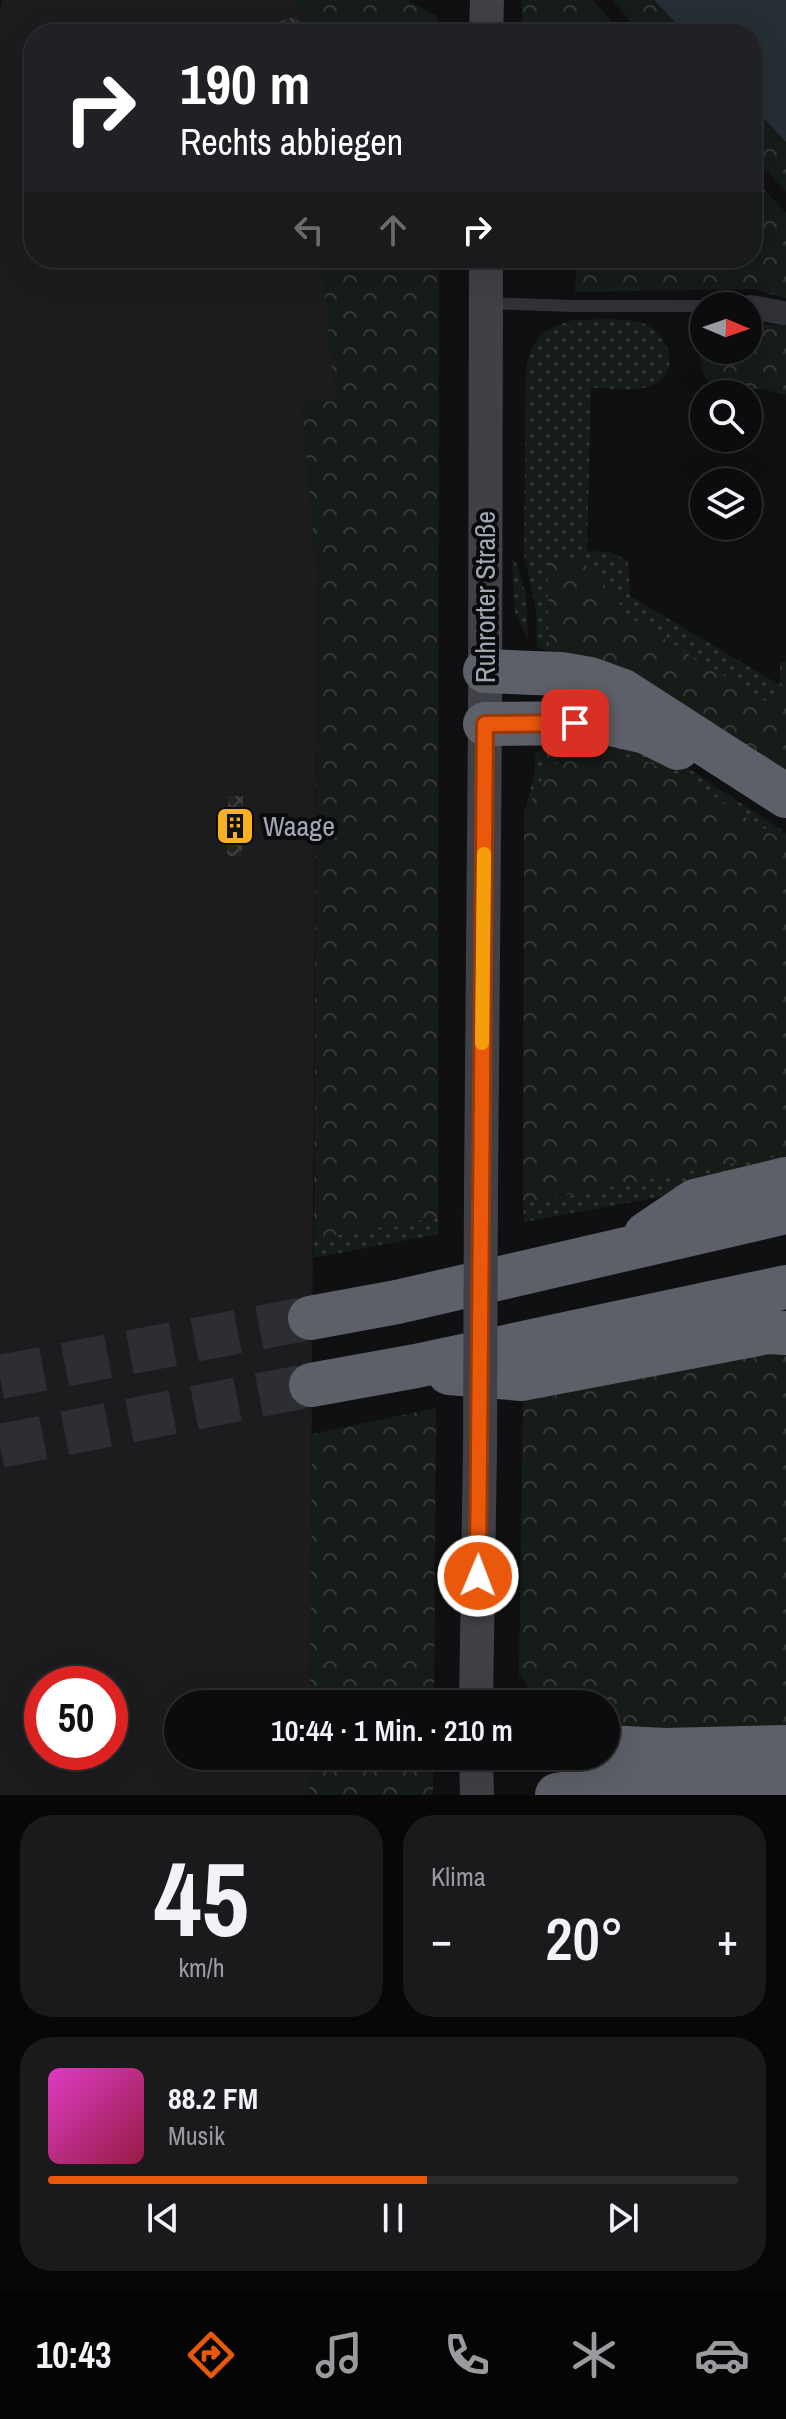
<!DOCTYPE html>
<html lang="de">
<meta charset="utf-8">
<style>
body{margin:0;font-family:"Archivo Narrow",sans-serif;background:#1a1a1c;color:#f1f3f6;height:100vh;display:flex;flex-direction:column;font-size:30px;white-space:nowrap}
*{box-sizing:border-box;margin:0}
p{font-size:26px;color:#9a9b9e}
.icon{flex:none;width:44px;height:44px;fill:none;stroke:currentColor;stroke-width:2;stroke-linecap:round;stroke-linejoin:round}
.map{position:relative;height:1795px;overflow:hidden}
.drawer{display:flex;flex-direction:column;gap:20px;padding:20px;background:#070708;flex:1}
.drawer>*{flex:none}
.top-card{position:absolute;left:24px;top:24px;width:738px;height:244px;border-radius:32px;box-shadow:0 8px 32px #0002,0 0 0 2px #2c2c2e;background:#202124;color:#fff;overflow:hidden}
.needle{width:52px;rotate:92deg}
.fabs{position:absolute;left:690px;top:292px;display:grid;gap:16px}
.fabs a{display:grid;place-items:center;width:72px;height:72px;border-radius:50%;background:#0c0c0e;box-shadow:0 8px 32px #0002,0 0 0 2px #2c2c2e;font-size:40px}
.speed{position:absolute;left:24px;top:1666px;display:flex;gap:16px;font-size:40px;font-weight:700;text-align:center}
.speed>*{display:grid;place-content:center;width:104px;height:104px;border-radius:50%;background:#0c0c0e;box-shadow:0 8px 32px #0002,0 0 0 2px #2c2c2e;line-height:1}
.speed .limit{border:12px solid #d22;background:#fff;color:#111}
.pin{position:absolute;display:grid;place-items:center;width:68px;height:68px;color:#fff;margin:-34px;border-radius:16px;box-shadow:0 4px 12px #0006}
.me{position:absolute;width:88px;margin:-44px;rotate:1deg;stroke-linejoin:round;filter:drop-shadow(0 0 6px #0008)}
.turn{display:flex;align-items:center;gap:28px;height:168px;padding:0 24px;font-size:36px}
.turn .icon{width:104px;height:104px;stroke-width:2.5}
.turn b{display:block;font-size:56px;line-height:68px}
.lanes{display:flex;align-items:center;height:76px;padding:0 24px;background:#0003;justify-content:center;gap:40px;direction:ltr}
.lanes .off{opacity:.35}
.big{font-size:60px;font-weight:600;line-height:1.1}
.drawer .card{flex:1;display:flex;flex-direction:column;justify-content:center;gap:12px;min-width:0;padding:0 28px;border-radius:32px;background:#1a1a1c}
.drawer .dial{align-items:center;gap:0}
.dial b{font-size:104px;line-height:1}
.song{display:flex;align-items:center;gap:24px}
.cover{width:96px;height:96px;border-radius:12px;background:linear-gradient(135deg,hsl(310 70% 55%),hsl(340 70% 35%))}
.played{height:8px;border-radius:4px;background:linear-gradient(90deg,#ea580c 55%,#2c2c2e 55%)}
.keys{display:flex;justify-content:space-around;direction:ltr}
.heat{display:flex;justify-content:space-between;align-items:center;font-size:44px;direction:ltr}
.drawer .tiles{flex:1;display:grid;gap:20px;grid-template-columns:1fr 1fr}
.card:last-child{grid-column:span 2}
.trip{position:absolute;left:164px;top:1690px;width:456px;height:80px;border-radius:40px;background:#0c0c0e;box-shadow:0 8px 32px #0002,0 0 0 2px #2c2c2e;font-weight:600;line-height:80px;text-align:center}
.tab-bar{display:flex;height:128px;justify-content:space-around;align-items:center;background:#050506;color:#9a9b9e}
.tab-bar .icon{width:56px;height:56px}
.tab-bar .selected{color:#ea580c}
.tab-bar b{font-size:36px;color:#f1f3f6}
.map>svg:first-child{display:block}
.built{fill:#1c1c1f;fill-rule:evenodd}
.grass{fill:url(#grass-dots)}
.forest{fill:url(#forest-crowns)}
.water{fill:#262f35}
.building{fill:url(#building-cross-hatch)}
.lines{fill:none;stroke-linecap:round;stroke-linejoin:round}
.highway-tunnel{stroke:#2d2e32;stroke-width:44;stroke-dasharray:44 22;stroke-linecap:butt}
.lane{stroke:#313237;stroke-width:12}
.street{stroke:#313237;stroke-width:24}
.secondary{stroke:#3f4147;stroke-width:34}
.highway{stroke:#5d6068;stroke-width:44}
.secondary-bridge{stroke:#3f4147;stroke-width:34}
.route-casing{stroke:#983908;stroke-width:20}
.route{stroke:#ea580c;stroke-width:14}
.slow{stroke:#f59e0b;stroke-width:14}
.labels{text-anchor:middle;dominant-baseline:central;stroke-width:8;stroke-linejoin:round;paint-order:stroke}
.street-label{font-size:28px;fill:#a1a6b3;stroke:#0b0b0d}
.poi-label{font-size:28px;fill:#a1a6b3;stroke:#0b0b0d;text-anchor:start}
</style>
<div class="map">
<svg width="786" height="1795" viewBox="0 0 786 1795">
<defs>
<pattern id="grass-dots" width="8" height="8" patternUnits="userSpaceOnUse" patternTransform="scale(2)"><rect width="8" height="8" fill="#161c17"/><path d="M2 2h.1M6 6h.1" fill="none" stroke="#353a36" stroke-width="1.8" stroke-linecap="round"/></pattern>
<pattern id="forest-crowns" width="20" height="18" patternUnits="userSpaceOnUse" patternTransform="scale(2)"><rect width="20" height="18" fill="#161c17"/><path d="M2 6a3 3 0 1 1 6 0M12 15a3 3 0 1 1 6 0" fill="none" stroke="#353a36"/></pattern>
<pattern id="building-cross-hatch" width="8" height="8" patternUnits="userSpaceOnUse" patternTransform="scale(2)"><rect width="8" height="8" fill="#232326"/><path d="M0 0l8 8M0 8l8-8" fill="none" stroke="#404043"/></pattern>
</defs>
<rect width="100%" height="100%" fill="#101012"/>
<path class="built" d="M2 0H295L305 34H34V258H321L336 400 302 403 317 578 310 1704H178V1756H310L309 1795H0V9ZM42 1684H110V1752H42Z"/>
<path class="grass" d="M573 320C593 320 623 317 642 323 668 331 683 372 653 385 636 393 610 387 591 388L587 551 611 552 628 561 630 596 780 685V661L786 662V693L771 705 629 617 602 581 548 564 549 651 537 647 536 609 524 554 526 367C534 336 544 329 573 320Z
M515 559 526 595 528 640 515 612 512 561Z
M575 739 644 748 680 763 786 833V843L689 780 547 771 524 815 535 771 534 754 554 742Z
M786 1153V1170L693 1191 524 1222 523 1203Z
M438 1217V1234L314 1258V1239Z"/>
<path class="forest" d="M295 0H408L437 16 440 34H305Z
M521 0H593L622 34H523Z
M612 0H654L686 34H641Z
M752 106 786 142V192L752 155Z
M752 176 786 213V298L753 289 575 292 576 267 715 268 734 258H752Z
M321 258H439L438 1217 314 1239 317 578 302 403 335 400Z
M748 325H786V395C776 393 765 389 755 389 744 388 726 392 716 387 699 380 697 351 704 336V350H748Z
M556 559 584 563 602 581 629 617 770 704 786 693V780L562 653 549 651 548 564Z
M600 751 643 760 689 780 786 843V1153L523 1203 524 815 546 771 566 756Z
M786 1351V1731H606V1704H543L536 1699 519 1675 523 1392Z
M436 1408 434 1704H310L312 1434Z
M310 1756H433V1795H309Z"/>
<path class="water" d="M654 0H786V142L752 106V34H686Z"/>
<path class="building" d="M297 16 302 31 293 34H281L277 22Z
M228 796H243L242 856H227Z"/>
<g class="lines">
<path class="highway-tunnel" d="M0 1377 310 1318
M0 1446 311 1385"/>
<path class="lane" d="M489 303 573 306H704"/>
<path class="street" d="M751 307 783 313"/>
<path class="secondary" d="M486 34 487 0
M481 1188 485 724 486 258
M476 1704 480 1448
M476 1756 477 1795"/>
<path class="highway" d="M485 671 561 674 590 679 623 691 786 796
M485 724 607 723 646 732 678 748
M646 1234 695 1201 786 1179
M310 1318 397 1302 786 1212
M449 1373 522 1379 768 1332 786 1333
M311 1385 416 1366 786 1287
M606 1747 665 1750 786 1747
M557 1795C632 1781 709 1783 786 1782"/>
<path class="secondary-bridge" d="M480 1448 481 1188"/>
</g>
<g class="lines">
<defs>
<path id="route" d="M478 1576 485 724 575 723"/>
</defs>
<use href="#route" class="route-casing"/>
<use href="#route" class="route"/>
<path class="slow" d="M482 1043 484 854"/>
</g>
<defs>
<symbol id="building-square" viewBox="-11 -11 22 22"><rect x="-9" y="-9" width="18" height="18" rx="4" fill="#f8af21" stroke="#0b0b0d"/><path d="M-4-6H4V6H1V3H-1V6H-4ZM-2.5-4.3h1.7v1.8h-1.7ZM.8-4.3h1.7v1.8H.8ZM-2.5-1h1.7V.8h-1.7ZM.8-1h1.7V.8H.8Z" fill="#111"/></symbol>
</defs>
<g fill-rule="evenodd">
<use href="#building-square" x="213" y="804" width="44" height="44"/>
</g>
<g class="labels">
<g class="street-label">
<text transform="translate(485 597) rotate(-90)">Ruhrorter Straße</text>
</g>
<g class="poi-label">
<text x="263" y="826">Waage</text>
</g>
</g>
</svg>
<div class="fabs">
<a><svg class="needle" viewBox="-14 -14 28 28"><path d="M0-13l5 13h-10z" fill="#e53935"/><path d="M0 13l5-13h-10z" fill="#9a9b9e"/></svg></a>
<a><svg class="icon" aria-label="search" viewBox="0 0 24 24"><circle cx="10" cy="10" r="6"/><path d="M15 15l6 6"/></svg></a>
<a><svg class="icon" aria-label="layers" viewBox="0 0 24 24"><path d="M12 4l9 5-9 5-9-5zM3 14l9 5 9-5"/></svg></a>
</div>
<div class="speed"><div class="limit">50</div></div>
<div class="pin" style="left:575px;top:723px;background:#d93025"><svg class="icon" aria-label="arrive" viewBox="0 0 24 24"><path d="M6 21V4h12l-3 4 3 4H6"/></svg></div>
<svg class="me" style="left:478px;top:1576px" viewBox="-20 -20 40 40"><circle r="17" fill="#ea580c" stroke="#fff" stroke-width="3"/><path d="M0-11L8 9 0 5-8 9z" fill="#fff"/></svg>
<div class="trip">10:44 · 1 Min. · 210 m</div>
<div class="top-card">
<div class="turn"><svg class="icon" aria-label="right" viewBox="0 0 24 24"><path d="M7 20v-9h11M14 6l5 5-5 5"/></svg><div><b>190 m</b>Rechts abbiegen</div></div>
<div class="lanes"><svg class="icon off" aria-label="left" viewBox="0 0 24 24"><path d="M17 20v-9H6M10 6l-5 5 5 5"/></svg><svg class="icon off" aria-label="ahead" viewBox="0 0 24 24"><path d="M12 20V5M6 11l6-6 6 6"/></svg><svg class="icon" aria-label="right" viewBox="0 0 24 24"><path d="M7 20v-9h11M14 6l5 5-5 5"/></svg></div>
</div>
</div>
<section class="drawer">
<div class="tiles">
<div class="card dial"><b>45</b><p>km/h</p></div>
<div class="card"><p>Klima</p>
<div class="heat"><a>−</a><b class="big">20°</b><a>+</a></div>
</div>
<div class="card">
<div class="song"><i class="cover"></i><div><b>88.2 FM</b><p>Musik</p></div></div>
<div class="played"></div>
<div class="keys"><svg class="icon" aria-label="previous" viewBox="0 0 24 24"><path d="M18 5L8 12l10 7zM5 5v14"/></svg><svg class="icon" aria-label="pause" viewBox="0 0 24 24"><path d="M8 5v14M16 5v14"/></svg><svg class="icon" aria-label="next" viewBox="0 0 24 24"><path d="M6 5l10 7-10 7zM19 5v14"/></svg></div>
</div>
</div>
</section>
<nav class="tab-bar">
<b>10:43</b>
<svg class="icon selected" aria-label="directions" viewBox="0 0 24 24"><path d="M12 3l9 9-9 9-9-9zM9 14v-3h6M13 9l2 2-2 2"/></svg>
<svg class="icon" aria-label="music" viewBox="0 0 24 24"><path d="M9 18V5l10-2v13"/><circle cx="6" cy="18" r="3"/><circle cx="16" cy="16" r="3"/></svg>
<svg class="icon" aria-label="phone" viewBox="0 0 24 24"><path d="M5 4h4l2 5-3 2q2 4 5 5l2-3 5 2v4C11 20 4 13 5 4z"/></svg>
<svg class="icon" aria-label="climate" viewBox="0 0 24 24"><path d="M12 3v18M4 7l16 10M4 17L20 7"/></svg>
<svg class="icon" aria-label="car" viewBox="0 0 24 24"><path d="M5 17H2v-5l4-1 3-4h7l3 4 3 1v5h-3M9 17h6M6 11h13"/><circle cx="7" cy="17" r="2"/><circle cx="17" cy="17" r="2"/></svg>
</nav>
